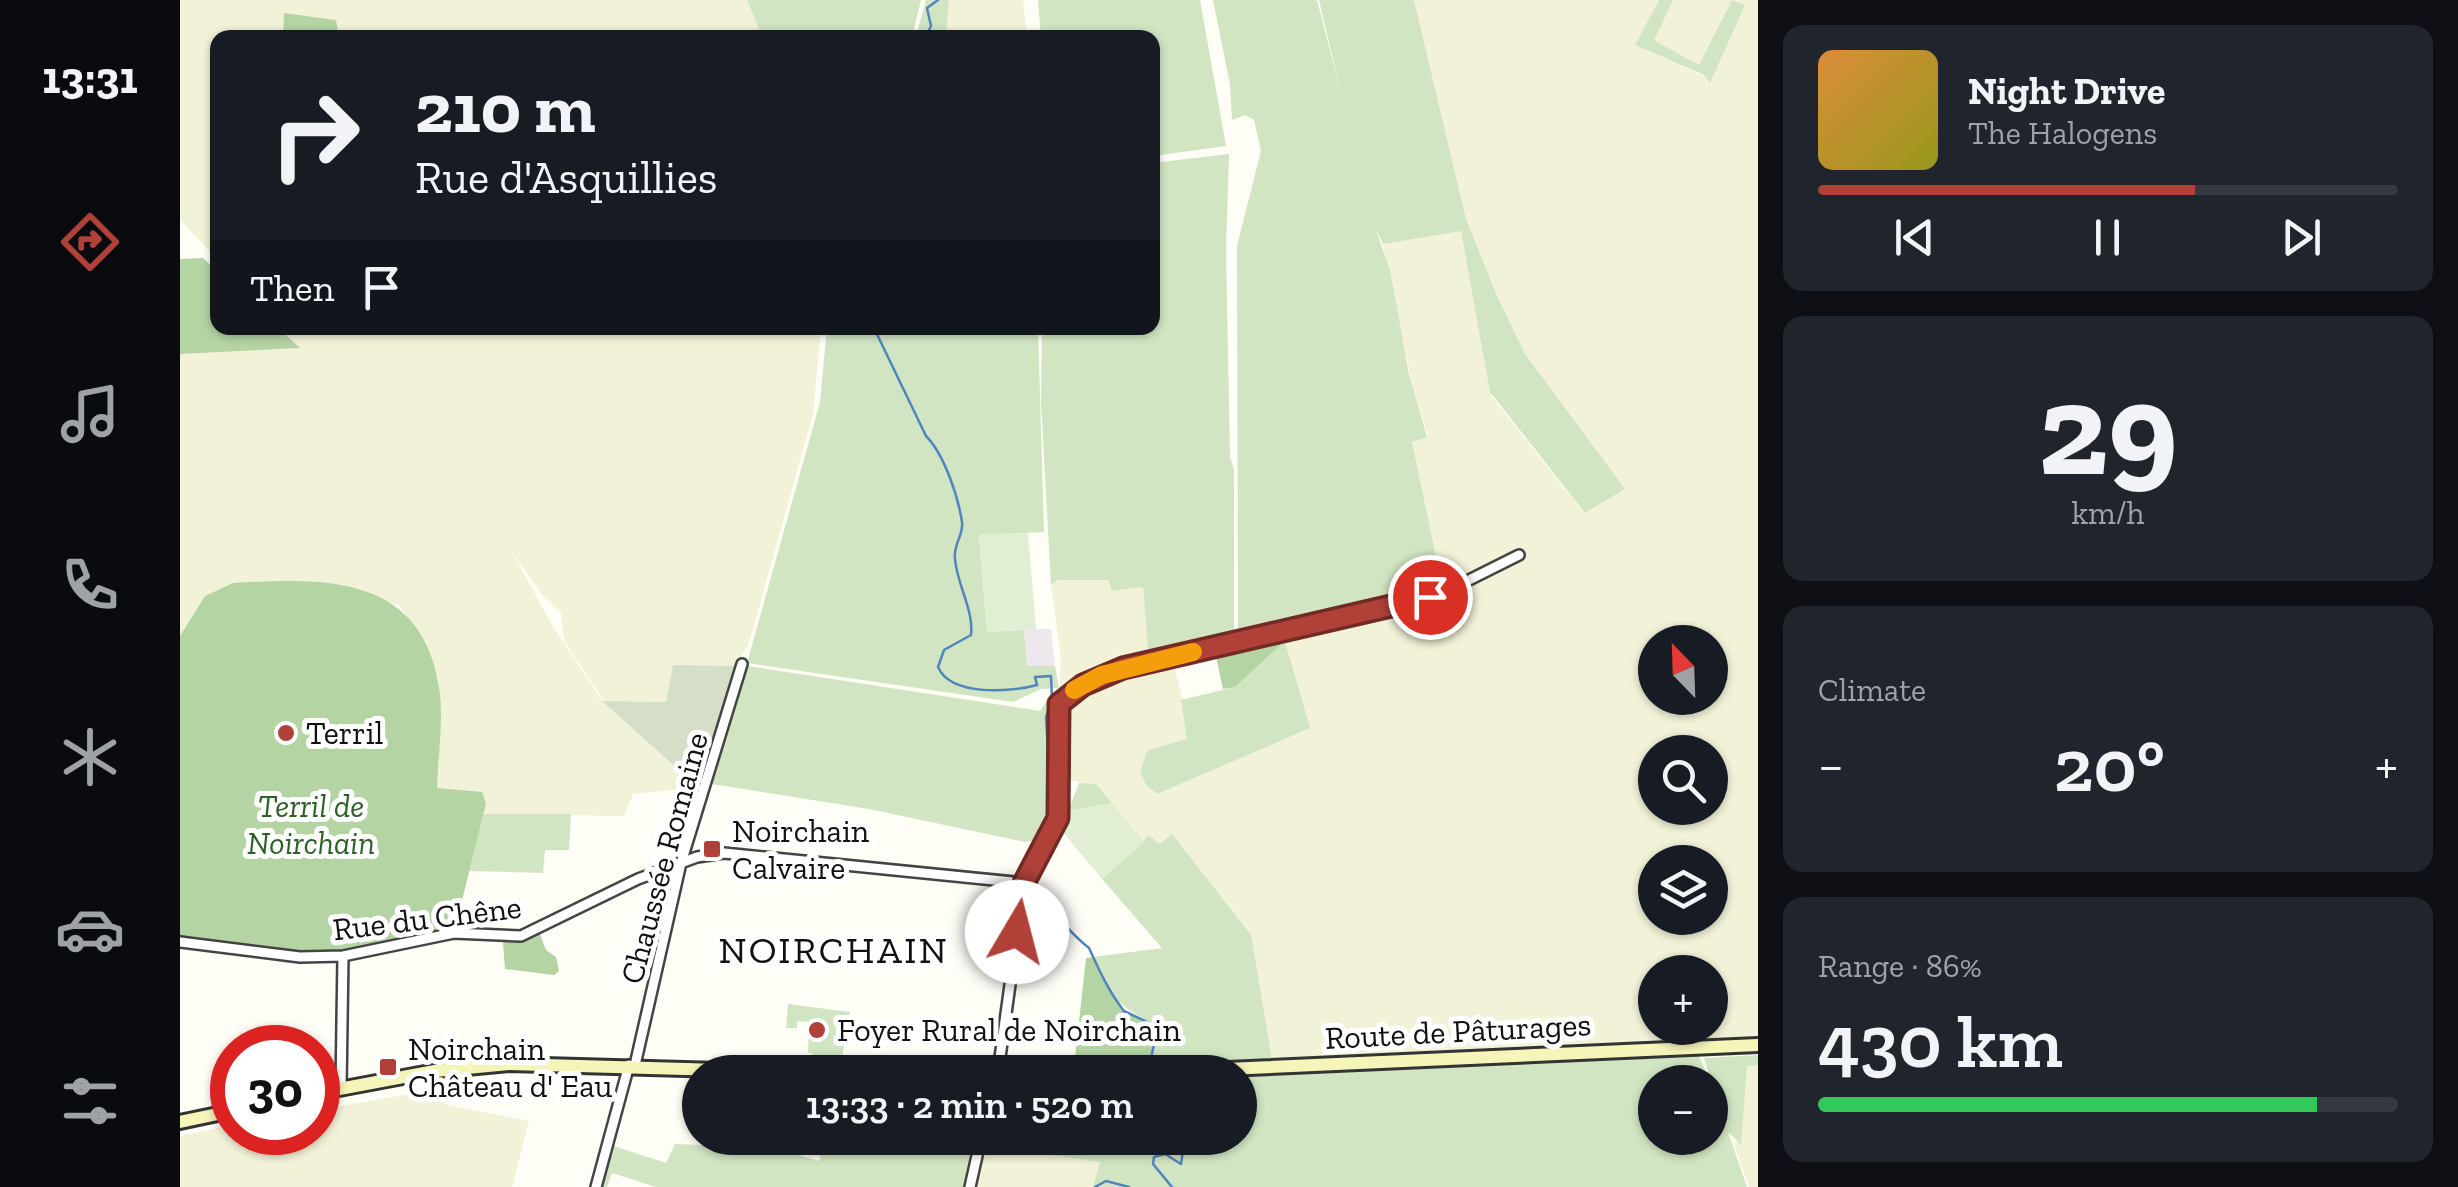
<!DOCTYPE html>
<meta charset="utf-8">
<style>
body{margin:0;font-family:"Zilla Slab",serif;background:#20242c;color:#f1f3f6;height:100vh;display:flex;flex-direction:column;font-size:38px;white-space:nowrap}
*{box-sizing:border-box;margin:0}
p{font-size:32px;color:#9ea1a6}
.icon{flex:none;width:55px;height:55px;fill:none;stroke:currentColor;stroke-width:2;stroke-linecap:round;stroke-linejoin:round}
.map{position:relative;flex:1;overflow:hidden}
.panel{display:flex;flex-direction:column;gap:25px;padding:25px;background:#0d0f14;width:700px}
.panel>*{flex:none}
.top-card{position:absolute;left:30px;top:30px;width:950px;height:305px;border-radius:20px;box-shadow:0 2px 8px #0004;background:#171b24;color:#f1f3f6;overflow:hidden}
.needle{width:65px;rotate:337deg}
.tools{position:absolute;left:1458px;top:625px;display:grid;gap:20px}
.tools a{display:grid;place-items:center;width:90px;height:90px;border-radius:50%;background:#171b24;box-shadow:0 2px 8px #0004;font-size:50px}
.speed{position:absolute;left:30px;top:1025px;display:flex;gap:20px;font-size:50px;font-weight:700;text-align:center}
.speed>*{display:grid;place-content:center;width:130px;height:130px;border-radius:50%;background:#171b24;box-shadow:0 2px 8px #0004;line-height:1}
.speed .limit{border:15px solid #d22;background:#fff;color:#111}
.pin{position:absolute;display:grid;place-items:center;width:85px;height:85px;color:#fff;margin:-42px;border:5px solid #fff;border-radius:50%;box-shadow:0 2px 10px #0007}
.me{position:absolute;width:110px;margin:-55px;rotate:8deg;stroke-linejoin:round;filter:drop-shadow(0 0 8px #0008)}
.turn{display:flex;align-items:center;gap:35px;height:210px;padding:0 40px;font-size:45px}
.turn .icon{width:130px;height:130px;stroke-width:2.5}
.turn b{display:block;font-size:70px;line-height:85px}
.then{display:flex;align-items:center;height:95px;padding:0 40px;background:#0003;gap:20px;font-size:38px}
.big{font-size:75px;font-weight:600;line-height:1.1}
.panel .widget{flex:1;display:flex;flex-direction:column;justify-content:center;gap:15px;min-width:0;padding:0 35px;border-radius:20px;background:#20242c}
.panel .dial{align-items:center;gap:0}
.dial b{font-size:130px;line-height:1}
.song{display:flex;align-items:center;gap:30px}
.cover{width:120px;height:120px;border-radius:15px;background:linear-gradient(135deg,hsl(30 70% 55%),hsl(60 70% 35%))}
.played{height:10px;border-radius:5px;background:linear-gradient(90deg,#b04139 65%,#363941 65%)}
.keys{display:flex;justify-content:space-around;direction:ltr}
.heat{display:flex;justify-content:space-between;align-items:center;font-size:55px;direction:ltr}
.charge{height:15px;border-radius:8px;background:linear-gradient(90deg,#34c759 86%,#363941 0)}
.trip{position:absolute;left:502px;top:1055px;width:575px;height:100px;border-radius:50px;background:#171b24;box-shadow:0 2px 8px #0004;font-weight:600;line-height:100px;text-align:center}
main{display:flex;flex:1;min-height:0}
.menu{display:flex;flex-direction:column;width:180px;justify-content:space-around;align-items:center;background:#090b0e;color:#9ea1a6}
.menu .icon{width:70px;height:70px}
.menu .active{color:#b04139}
.menu b{font-size:45px;color:#f1f3f6}
.map>svg:first-child{display:block}
.industrial{fill:#eee7ee}
.farmland{fill:#f1f2d8;fill-rule:evenodd}
.green{fill:#d1e5c2}
.forest{fill:#b4d4a4}
.cemetery{fill:#d5dfc8}
.pitch{fill:#e1eed3}
.lines{fill:none;stroke-linecap:round;stroke-linejoin:round}
.stream{stroke:#5186bd;stroke-width:2.5}
.street-casing{stroke:#444;stroke-width:14}
.secondary-casing{stroke:#333;stroke-width:18}
.street{stroke:#fff;stroke-width:9}
.secondary{stroke:#f5f5ba;stroke-width:12}
.route-casing{stroke:#722a25;stroke-width:25}
.route{stroke:#b04139;stroke-width:18}
.slow{stroke:#f59e0b;stroke-width:18}
.poi-dot{fill:#b04139;stroke:#fff;stroke-width:4}
.labels{text-anchor:middle;dominant-baseline:central;stroke-width:10;stroke-linejoin:round;paint-order:stroke}
.poi-label{font-size:32px;fill:#111;stroke:#fff;text-anchor:start}
.park-label{font-size:32px;font-style:italic;fill:#2e6128;stroke:#fff}
.street-label{font-size:32px;fill:#111;stroke:#fff}
.quarter-label{font-size:38px;letter-spacing:2.5px;fill:#111;stroke:#fff}
</style>
<main>
<nav class="menu">
<b>13:31</b>
<svg class="icon active" aria-label="directions" viewBox="0 0 24 24"><path d="M12 3l9 9-9 9-9-9zM9 14v-3h6M13 9l2 2-2 2"/></svg>
<svg class="icon" aria-label="music" viewBox="0 0 24 24"><path d="M9 18V5l10-2v13"/><circle cx="6" cy="18" r="3"/><circle cx="16" cy="16" r="3"/></svg>
<svg class="icon" aria-label="phone" viewBox="0 0 24 24"><path d="M5 4h4l2 5-3 2q2 4 5 5l2-3 5 2v4C11 20 4 13 5 4z"/></svg>
<svg class="icon" aria-label="climate" viewBox="0 0 24 24"><path d="M12 3v18M4 7l16 10M4 17L20 7"/></svg>
<svg class="icon" aria-label="car" viewBox="0 0 24 24"><path d="M5 17H2v-5l4-1 3-4h7l3 4 3 1v5h-3M9 17h6M6 11h13"/><circle cx="7" cy="17" r="2"/><circle cx="17" cy="17" r="2"/></svg>
<svg class="icon" aria-label="filters" viewBox="0 0 24 24"><path d="M4 7h16M4 17h16"/><circle cx="9" cy="7" r="2"/><circle cx="15" cy="17" r="2"/></svg>
</nav>
<div class="map">
<svg width="1578" height="1187" viewBox="0 0 1578 1187">
<rect width="100%" height="100%" fill="#fefdf6"/>
<path class="industrial" d="M850 629H871L875 666H847L844 630Z"/>
<path class="farmland" d="M0 0H567L583 37H159L156 20 105 13 103 37 38 38 37 259 0 220Z
M769 0H843L847 37 766 38Z
M1234 0H1479L1455 45 1524 76 1564 5 1554 0H1578V1045L1093 1067 1070 935 992 834 979 844 969 836 964 840 916 785 883 779 878 725 881 658 871 585 878 580H929L933 591 963 587 970 661 992 657 1007 717V739L967 761 963 774 966 785 977 794 1129 728 1103 631 1263 592 1232 442 1248 436 1233 388 1203 244 1281 230 1312 397 1404 513 1444 490 1345 354 1318 298 1286 219ZM1475 642H1530V698H1475ZM1475 752H1530V808H1475ZM1475 862H1530V918H1475ZM1475 972H1530V1028H1475Z
M1493 0H1552L1519 65 1473 39Z
M98 328H641L633 414 569 643 556 666 494 665 486 702 424 701 384 641 381 612 362 595 331 550 372 625 422 701 492 764 511 788 453 794 444 816 303 814 306 803 257 788 259 688 245 644 219 605 53 583 25 596 0 636V354L119 348Z
M1567 1065H1578V1187H1569L1553 1141 1561 1143Z
M265 1088 266 1105 349 1121 332 1187H0V1136L52 1125V1132H138V1110Z
M800 1144 835 1150 921 1162 913 1187H790Z"/>
<path class="green" d="M567 0H741L732 37 583 38Z
M746 0H769L766 37H736Z
M858 0H1020L1046 146 973 156 972 38 861 37Z
M1033 0H1137L1160 89 1139 0H1234L1286 219 1318 298 1345 354 1445 489 1405 513 1310 392 1281 231 1203 244 1195 227 1210 270 1229 374 1247 437 1232 442 1263 590 1058 639 1057 246 1081 151 1074 120 1065 115 1052 120 1050 84Z
M1479 0H1493L1474 40 1519 65 1552 0 1565 5 1530 83 1524 75 1455 45Z
M1049 154 1046 249 1050 457 1054 469V634L1053 639 969 660 963 587 932 591 928 580H878L871 585 861 402 862 328H972L973 163Z
M647 328H858L864 532 799 535 807 632 844 630 847 666H875L879 688 861 689 833 702 567 663 640 402Z
M1105 641 1130 728 977 794 966 785 960 771 968 750 1007 739 1001 700 1055 687Z
M568 666 860 711 867 700 876 701C866 746 880 790 869 838L845 842 689 809 532 784Z
M899 783 916 784 932 803 888 811Z
M303 814H391L389 850H365L363 873 289 871Z
M992 834 1071 935 1092 1060 892 1066 895 1058 969 1055 977 1026C942 1007 927 998 913 957L982 948 922 879 969 835 979 844Z
M608 1004 670 1012 661 1063 632 1061V1053H628L629 1022 617 1021V1028H606Z
M1516 1047 1529 1082H1475V1138H1530V1085L1543 1115 1524 1058 1578 1055V1065L1567 1066 1561 1145 1548 1132 1567 1187H913L920 1162 835 1150 833 1138H1060V1072Z
M645 1138H773L793 1142 785 1187H476L432 1173 427 1187H419L431 1145 486 1163 495 1144 594 1148 639 1161Z"/>
<path class="forest" d="M104 13 156 20 159 37H103Z
M23 258 37 271 38 328H98L120 348 0 354V259Z
M53 583C145 578 241 574 259 687 264 718 258 756 257 788L302 792 306 803 274 933 144 957 0 942V636L25 596Z
M1103 631 1105 641 1055 687 1043 689 1034 647Z
M360 934 366 950 376 957 379 971 374 975 325 969 323 942Z
M913 957C919 976 932 996 944 1011L978 1027 970 1055 895 1058 906 958Z"/>
<path class="cemetery" d="M493 665 556 666 528 786 511 788 492 764 422 701 486 702Z"/>
<path class="pitch" d="M848 533 856 629 807 632 799 534Z
M932 803 965 842 922 879 882 831 888 811Z"/>
<g class="lines">
<path class="stream" d="M745 38 751 26 747 8 758 0
M694 328 746 436C764 454 778 496 782 522 784 535 773 544 775 559 777 585 794 610 791 635L764 650 758 667C771 697 832 692 857 685L855 677 871 676 872 699 866 717 872 818 840 867
M856 891C873 911 889 932 909 948 919 970 929 992 944 1011L978 1027 970 1062
M915 1187 926 1181 949 1187
M992 1187 973 1164 974 1157 985 1154 1001 1164 1005 1138"/>
<defs>
<path id="street" d="M0 942 120 957 163 956 274 933 341 936 458 879 517 857 544 853 844 883
M455 1065 501 863 562 664
M818 1072 844 883 878 818 876 711 903 685 943 668 1232 602 1281 584 1339 555
M161 1088 163 956
M416 1187 449 1065
M790 1187 801 1138"/>
<path id="secondary" d="M981 1072 1578 1045
M138 1093 255 1071 329 1064 614 1072
M0 1122 52 1111"/>
</defs>
<use href="#street" class="street-casing"/>
<use href="#secondary" class="secondary-casing"/>
<use href="#street" class="street"/>
<use href="#secondary" class="secondary"/>
</g>
<g class="lines">
<defs>
<path id="route" d="M837 932 844 883 878 818 879 704 903 685 943 668 1250 597"/>
</defs>
<use href="#route" class="route-casing"/>
<use href="#route" class="route"/>
<path class="slow" d="M894 690 922 675 1013 652"/>
</g>
<g class="poi-dot">
<circle cx="106" cy="733" r="10"/>
<rect x="522" y="839" width="20" height="20" rx="5"/>
<circle cx="637" cy="1030" r="10"/>
<rect x="198" y="1057" width="20" height="20" rx="5"/>
</g>
<g class="labels">
<g class="poi-label">
<text x="126" y="733">Terril</text>
<text x="552" y="831">Noirchain<tspan x="552" dy="37">Calvaire</tspan></text>
<text x="657" y="1030">Foyer Rural de Noirchain</text>
<text x="228" y="1049">Noirchain<tspan x="228" dy="37">Château d' Eau</tspan></text>
</g>
<g class="park-label">
<text x="131" y="806">Terril de<tspan x="131" dy="37">Noirchain</tspan></text>
</g>
<g class="street-label">
<text transform="translate(484 858) rotate(-75)">Chaussée Romaine</text>
<text transform="translate(247 918) rotate(-7)">Rue du Chêne</text>
<text transform="translate(1278 1031) rotate(-3)">Route de Pâturages</text>
</g>
<g class="quarter-label">
<text x="654" y="950">NOIRCHAIN</text>
</g>
</g>
</svg>
<div class="tools">
<a><svg class="needle" viewBox="-14 -14 28 28"><path d="M0-13l5 13h-10z" fill="#e53935"/><path d="M0 13l5-13h-10z" fill="#9ea1a6"/></svg></a>
<a><svg class="icon" aria-label="search" viewBox="0 0 24 24"><circle cx="10" cy="10" r="6"/><path d="M15 15l6 6"/></svg></a>
<a><svg class="icon" aria-label="layers" viewBox="0 0 24 24"><path d="M12 4l9 5-9 5-9-5zM3 14l9 5 9-5"/></svg></a>
<a>+</a>
<a>−</a>
</div>
<div class="speed"><div class="limit">30</div></div>
<div class="pin" style="left:1250px;top:597px;background:#d93025"><svg class="icon" aria-label="arrive" viewBox="0 0 24 24"><path d="M6 21V4h12l-3 4 3 4H6"/></svg></div>
<svg class="me" style="left:837px;top:932px" viewBox="-20 -20 40 40"><circle r="19" fill="#fff"/><path d="M0-13L10 11 0 6-10 11z" fill="#b04139"/></svg>
<div class="trip">13:33 · 2 min · 520 m</div>
<div class="top-card">
<div class="turn"><svg class="icon" aria-label="right" viewBox="0 0 24 24"><path d="M7 20v-9h11M14 6l5 5-5 5"/></svg><div><b>210 m</b>Rue d'Asquillies</div></div>
<div class="then">Then<svg class="icon" aria-label="arrive" viewBox="0 0 24 24"><path d="M6 21V4h12l-3 4 3 4H6"/></svg></div>
</div>
</div>
<section class="panel">
<div class="widget">
<div class="song"><i class="cover"></i><div><b>Night Drive</b><p>The Halogens</p></div></div>
<div class="played"></div>
<div class="keys"><svg class="icon" aria-label="previous" viewBox="0 0 24 24"><path d="M18 5L8 12l10 7zM5 5v14"/></svg><svg class="icon" aria-label="pause" viewBox="0 0 24 24"><path d="M8 5v14M16 5v14"/></svg><svg class="icon" aria-label="next" viewBox="0 0 24 24"><path d="M6 5l10 7-10 7zM19 5v14"/></svg></div>
</div>
<div class="widget dial"><b>29</b><p>km/h</p></div>
<div class="widget"><p>Climate</p>
<div class="heat"><a>−</a><b class="big">20°</b><a>+</a></div>
</div>
<div class="widget"><p>Range · 86%</p><b class="big">430 km</b><div class="charge"></div></div>
</section>
</main>
